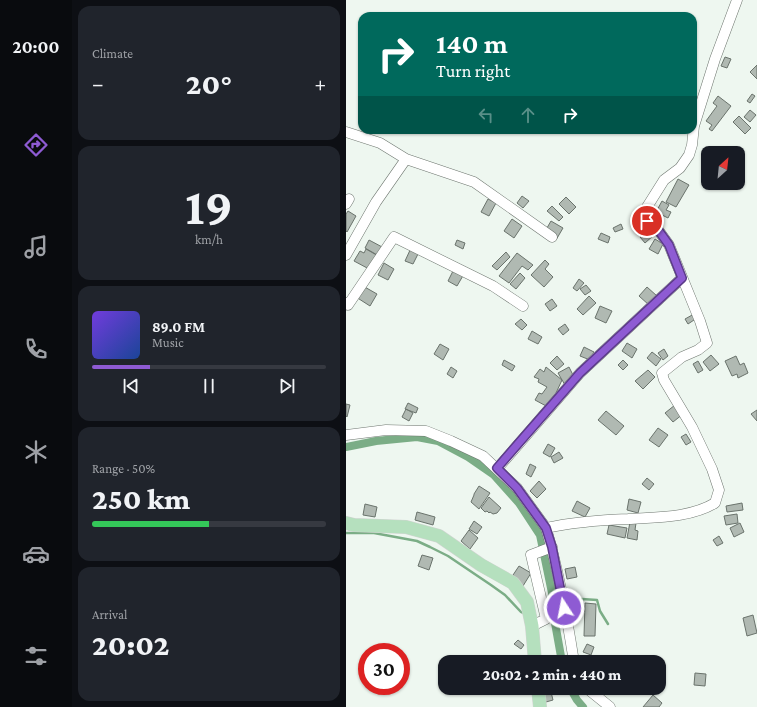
<!DOCTYPE html>
<meta charset="utf-8">
<style>
body{margin:0;font-family:"Crimson Pro",serif;background:#20242c;color:#f1f3f6;height:100vh;display:flex;flex-direction:column;font-size:15px;white-space:nowrap}
*{box-sizing:border-box;margin:0}
p{font-size:13px;color:#9ea1a6}
.icon{flex:none;width:22px;height:22px;fill:none;stroke:currentColor;stroke-width:2;stroke-linecap:round;stroke-linejoin:round}
.map{position:relative;flex:1;overflow:hidden}
.side{display:flex;flex-direction:column;gap:6px;padding:6px;background:#0d0f14;width:274px}
.side>*{flex:none}
.top-card{position:absolute;left:12px;top:12px;width:339px;height:122px;border-radius:12px;box-shadow:0 1px 3px #0004;background:#00695c;color:#fff;overflow:hidden}
.needle{width:26px;rotate:27deg}
.controls{position:absolute;left:355px;top:146px;display:grid;gap:8px}
.controls a{display:grid;place-items:center;width:44px;height:44px;border-radius:8px;background:#171b24;box-shadow:0 1px 3px #0004;font-size:20px}
.speed{position:absolute;left:12px;top:643px;display:flex;gap:8px;font-size:20px;font-weight:700;text-align:center}
.speed>*{display:grid;place-content:center;width:52px;height:52px;border-radius:50%;background:#171b24;box-shadow:0 1px 3px #0004;line-height:1}
.speed .limit{border:6px solid #d22;background:#fff;color:#111}
.pin{position:absolute;display:grid;place-items:center;width:34px;height:34px;color:#fff;margin:-17px;border:2px solid #fff;border-radius:50%;box-shadow:0 1px 4px #0007}
.me{position:absolute;width:44px;margin:-22px;rotate:349deg;stroke-linejoin:round;filter:drop-shadow(0 0 3px #0008)}
.turn{display:flex;align-items:center;gap:14px;height:84px;padding:0 12px;font-size:18px}
.turn .icon{width:52px;height:52px;stroke-width:2.5}
.turn b{display:block;font-size:28px;line-height:34px}
.lanes{display:flex;align-items:center;height:38px;padding:0 12px;background:#0003;justify-content:center;gap:20px;direction:ltr}
.lanes .off{opacity:.35}
.big{font-size:30px;font-weight:800;line-height:1.1}
.side .widget{flex:1;display:flex;flex-direction:column;justify-content:center;gap:6px;min-width:0;padding:0 14px;border-radius:12px;background:#20242c}
.side .dial{align-items:center;gap:0}
.dial b{font-size:52px;line-height:1}
.song{display:flex;align-items:center;gap:12px}
.cover{width:48px;height:48px;border-radius:6px;background:linear-gradient(135deg,hsl(260 70% 55%),hsl(220 70% 35%))}
.played{height:4px;border-radius:2px;background:linear-gradient(90deg,#8e5bd3 25%,#363941 25%)}
.keys{display:flex;justify-content:space-around;direction:ltr}
.heat{display:flex;justify-content:space-between;align-items:center;font-size:22px;direction:ltr}
.charge{height:6px;border-radius:3px;background:linear-gradient(90deg,#34c759 50%,#363941 0)}
.trip{position:absolute;left:92px;top:655px;width:228px;height:40px;border-radius:12px;background:#171b24;box-shadow:0 1px 3px #0004;font-weight:800;line-height:40px;text-align:center}
main{display:flex;flex:1;min-height:0}
.tab-bar{display:flex;flex-direction:column;width:72px;justify-content:space-around;align-items:center;background:#090b0e;color:#9ea1a6}
.tab-bar .icon{width:28px;height:28px}
.tab-bar .on{color:#8e5bd3}
.tab-bar b{font-size:18px;color:#f1f3f6}
.map>svg:first-child{display:block}
.lines{fill:none;stroke-linecap:round;stroke-linejoin:round}
.stream{stroke:#7bad86;stroke-width:2.5}
.canal{stroke:#7bad86;stroke-width:8}
.building{fill:#b0b9b2;stroke:#6a736c}
.minor-casing{stroke:#6e766f;stroke-width:11}
.major-casing{stroke:#d2d3d2;stroke-width:14}
.minor{stroke:#fff;stroke-width:10}
.major{stroke:#b5e0be;stroke-width:13}
.route-casing{stroke:#5c3b89;stroke-width:10}
.route{stroke:#8e5bd3;stroke-width:7}
</style>
<main>
<nav class="tab-bar">
<b>20:00</b>
<svg class="icon on" aria-label="directions" viewBox="0 0 24 24"><path d="M12 3l9 9-9 9-9-9zM9 14v-3h6M13 9l2 2-2 2"/></svg>
<svg class="icon" aria-label="music" viewBox="0 0 24 24"><path d="M9 18V5l10-2v13"/><circle cx="6" cy="18" r="3"/><circle cx="16" cy="16" r="3"/></svg>
<svg class="icon" aria-label="phone" viewBox="0 0 24 24"><path d="M5 4h4l2 5-3 2q2 4 5 5l2-3 5 2v4C11 20 4 13 5 4z"/></svg>
<svg class="icon" aria-label="climate" viewBox="0 0 24 24"><path d="M12 3v18M4 7l16 10M4 17L20 7"/></svg>
<svg class="icon" aria-label="car" viewBox="0 0 24 24"><path d="M5 17H2v-5l4-1 3-4h7l3 4 3 1v5h-3M9 17h6M6 11h13"/><circle cx="7" cy="17" r="2"/><circle cx="17" cy="17" r="2"/></svg>
<svg class="icon" aria-label="filters" viewBox="0 0 24 24"><path d="M4 7h16M4 17h16"/><circle cx="9" cy="7" r="2"/><circle cx="15" cy="17" r="2"/></svg>
</nav>
<section class="side">
<div class="widget"><p>Climate</p>
<div class="heat"><a>−</a><b class="big">20°</b><a>+</a></div>
</div>
<div class="widget dial"><b>19</b><p>km/h</p></div>
<div class="widget">
<div class="song"><i class="cover"></i><div><b>89.0 FM</b><p>Music</p></div></div>
<div class="played"></div>
<div class="keys"><svg class="icon" aria-label="previous" viewBox="0 0 24 24"><path d="M18 5L8 12l10 7zM5 5v14"/></svg><svg class="icon" aria-label="pause" viewBox="0 0 24 24"><path d="M8 5v14M16 5v14"/></svg><svg class="icon" aria-label="next" viewBox="0 0 24 24"><path d="M6 5l10 7-10 7zM19 5v14"/></svg></div>
</div>
<div class="widget"><p>Range · 50%</p><b class="big">250 km</b><div class="charge"></div></div>
<div class="widget"><p>Arrival</p><b class="big">20:02</b></div>
</section>
<div class="map">
<svg width="411" height="707" viewBox="0 0 411 707">
<rect width="100%" height="100%" fill="#eef7f0"/>
<g class="lines">
<path class="stream" d="M0 533H28L71 541 84 547 102 556 145 585 159 595 175 612 177 613
M222 601 236 599 251 600 254 611 262 624
M205 612 210 609 209 604H211"/>
<path class="canal" d="M0 447 30 441 71 437 92 441 122 457 148 475 173 503 194 535 206 593 209 623 216 662
M224 688 231 700 237 707"/>
</g>
<path class="building" d="M379 57 385 59 381 68 375 66Z
M411 65V79L404 72Z
M406 94 409 96 404 103 401 101Z
M372 96 385 106 366 131 363 129 366 125 360 121 371 106 367 103Z
M404 110 410 115 404 122 398 117Z
M393 116 405 128 399 134 387 122Z
M332 179 343 185 330 207 320 202Z
M176 196 183 201 177 208 171 203Z
M220 197 230 207 223 214 213 204Z
M142 199 150 203 143 216 135 212Z
M316 201 323 205 320 210 325 212 322 218 310 212Z
M206 206 217 217 213 221 201 211Z
M2 211 10 216 1 232 0 231V214Z
M166 219 176 226 168 238 158 231Z
M205 221 217 228 210 240 198 233Z
M275 224 277 229 269 232 267 228Z
M302 230 308 235 299 243 294 237Z
M255 233 264 237 262 243 252 239Z
M309 239 317 244 312 254 303 249Z
M23 240 38 248 33 256 19 248Z
M111 240 119 243 117 249 109 245Z
M65 248 73 252 67 264 59 261Z
M20 249 34 257 23 269 8 261 14 251 18 253Z
M160 252 164 257 151 270 146 266Z
M171 253 187 265 182 270 176 266 163 283 153 276Z
M199 260 203 264 199 269 207 277 198 287 185 275Z
M38 263 48 269 42 280 32 275Z
M108 269 118 274 111 286 102 281Z
M174 273 179 278 170 289 164 284Z
M233 279 238 283 231 291 227 288Z
M240 285 245 291 239 295 234 289Z
M17 286 31 294 24 306 10 297Z
M301 287 311 296 303 305 293 296Z
M243 296 250 303 237 315 231 309Z
M206 299 211 306 204 311 199 304Z
M254 306 266 311 260 323 249 318Z
M348 314 351 318 342 324 339 319Z
M175 319 181 325 176 330 169 324Z
M219 324 223 330 217 335 212 329Z
M186 331 196 337 192 344 182 339Z
M281 343 291 349 286 358 276 351Z
M94 344 103 349 97 360 88 354Z
M238 347 248 352 244 360 234 356Z
M318 349 322 356 317 360 312 353Z
M306 352 315 359 310 366 301 358Z
M365 355 373 364 364 371 357 362Z
M211 356 218 364 211 370 204 363Z
M390 356 394 365 398 363 402 373 392 378 391 374 386 376 379 361Z
M158 360 169 366 166 371 156 365Z
M277 360 282 365 277 370 272 365Z
M352 361 357 370 352 373 347 364Z
M105 367 111 371 107 378 101 374Z
M200 367 216 380 210 393 202 407 189 400 193 393 196 394 201 387 192 382 193 379 188 377 194 369 198 372Z
M223 367 229 379 219 385 212 373Z
M302 370 309 377 297 389 289 381Z
M62 403 72 408 70 413 59 409Z
M0 404 4 405 1 417 0 416Z
M329 405 337 414 327 422 319 413Z
M60 409 67 413 63 421 56 417Z
M411 410V421L405 414Z
M260 411 278 426 270 435 252 420Z
M312 428 322 435 313 447 303 440Z
M340 434 345 442 340 445 335 437Z
M202 444 209 448 204 457 197 453Z
M213 452 217 458 208 463 205 457Z
M184 464 190 467 185 477 180 474Z
M301 478 308 484 303 490 296 484Z
M193 481 200 489 191 498 184 491Z
M133 486 144 493 133 509 125 502 128 495V494Z
M143 497 155 508 151 513 147 514 144 512 143 513 141 511 139 512 135 508Z
M283 499 295 502 292 513 281 510Z
M231 501 244 508 239 517 226 511Z
M396 503 397 510 381 512 380 506Z
M19 504 31 507 29 517 17 515Z
M71 512 89 517 87 525 69 520Z
M391 514 392 523 380 525 378 516Z
M128 521 136 527 131 534 123 529Z
M284 522 290 523 289 530 292 531 291 540 281 538Z
M394 523 398 532 388 537 384 528Z
M263 525 281 528 279 538 261 534Z
M123 530 132 538 124 549 115 541Z
M373 536 377 543 371 546 367 540Z
M76 555 87 558 83 570 72 566Z
M173 566 185 573 177 586 165 578Z
M229 567 231 577 221 579 219 569Z
M239 603 250 604 249 636H238Z
M407 615 411 633 401 636 397 618Z
M172 640 178 645 175 649 168 644Z
M241 644 248 647 245 655 237 652Z
M349 673 360 674 359 686 348 685Z
M205 692 207 700 200 702 197 694Z
M307 695 316 703 313 707H297Z"/>
<g class="lines">
<defs>
<path id="minor" d="M0 132 34 143 60 159 128 182 206 237
M0 204 3 199
M0 255 30 202 60 159
M0 303 2 305 48 237 147 286 177 306
M0 435 40 430 80 431 105 441 137 456 171 488 200 528
M151 469 234 373 336 278
M186 626 200 619 185 555 206 547
M228 662C221 617 213 572 200 528 227 522 255 520 282 519 311 517 344 518 369 503L373 490 366 469 346 427 318 380 316 373 336 357 352 350 361 343 354 321 323 245 310 227 301 221 299 215 301 207 318 180 334 168 343 155 346 145 348 126 369 59 391 0
M242 688 243 690 264 707"/>
<path id="major" d="M0 523 8 525 60 527 93 536 135 565 167 583 181 602 186 626 189 662
M192 688 194 707"/>
</defs>
<use href="#minor" class="minor-casing"/>
<use href="#major" class="major-casing"/>
<use href="#minor" class="minor"/>
<use href="#major" class="major"/>
</g>
<g class="lines">
<defs>
<path id="route" d="M218 608 206 547 200 528 171 488 151 468 234 373 336 278 323 245 310 227 301 221"/>
</defs>
<use href="#route" class="route-casing"/>
<use href="#route" class="route"/>
</g>
</svg>
<div class="controls">
<a><svg class="needle" viewBox="-14 -14 28 28"><path d="M0-13l5 13h-10z" fill="#e53935"/><path d="M0 13l5-13h-10z" fill="#9ea1a6"/></svg></a>
</div>
<div class="speed"><div class="limit">30</div></div>
<div class="pin" style="left:301px;top:221px;background:#d93025"><svg class="icon" aria-label="arrive" viewBox="0 0 24 24"><path d="M6 21V4h12l-3 4 3 4H6"/></svg></div>
<svg class="me" style="left:218px;top:608px" viewBox="-20 -20 40 40"><circle r="17" fill="#8e5bd3" stroke="#fff" stroke-width="3"/><path d="M0-11L8 9 0 5-8 9z" fill="#fff"/></svg>
<div class="trip">20:02 · 2 min · 440 m</div>
<div class="top-card">
<div class="turn"><svg class="icon" aria-label="right" viewBox="0 0 24 24"><path d="M7 20v-9h11M14 6l5 5-5 5"/></svg><div><b>140 m</b>Turn right</div></div>
<div class="lanes"><svg class="icon off" aria-label="left" viewBox="0 0 24 24"><path d="M17 20v-9H6M10 6l-5 5 5 5"/></svg><svg class="icon off" aria-label="ahead" viewBox="0 0 24 24"><path d="M12 20V5M6 11l6-6 6 6"/></svg><svg class="icon" aria-label="right" viewBox="0 0 24 24"><path d="M7 20v-9h11M14 6l5 5-5 5"/></svg></div>
</div>
</div>
</main>
